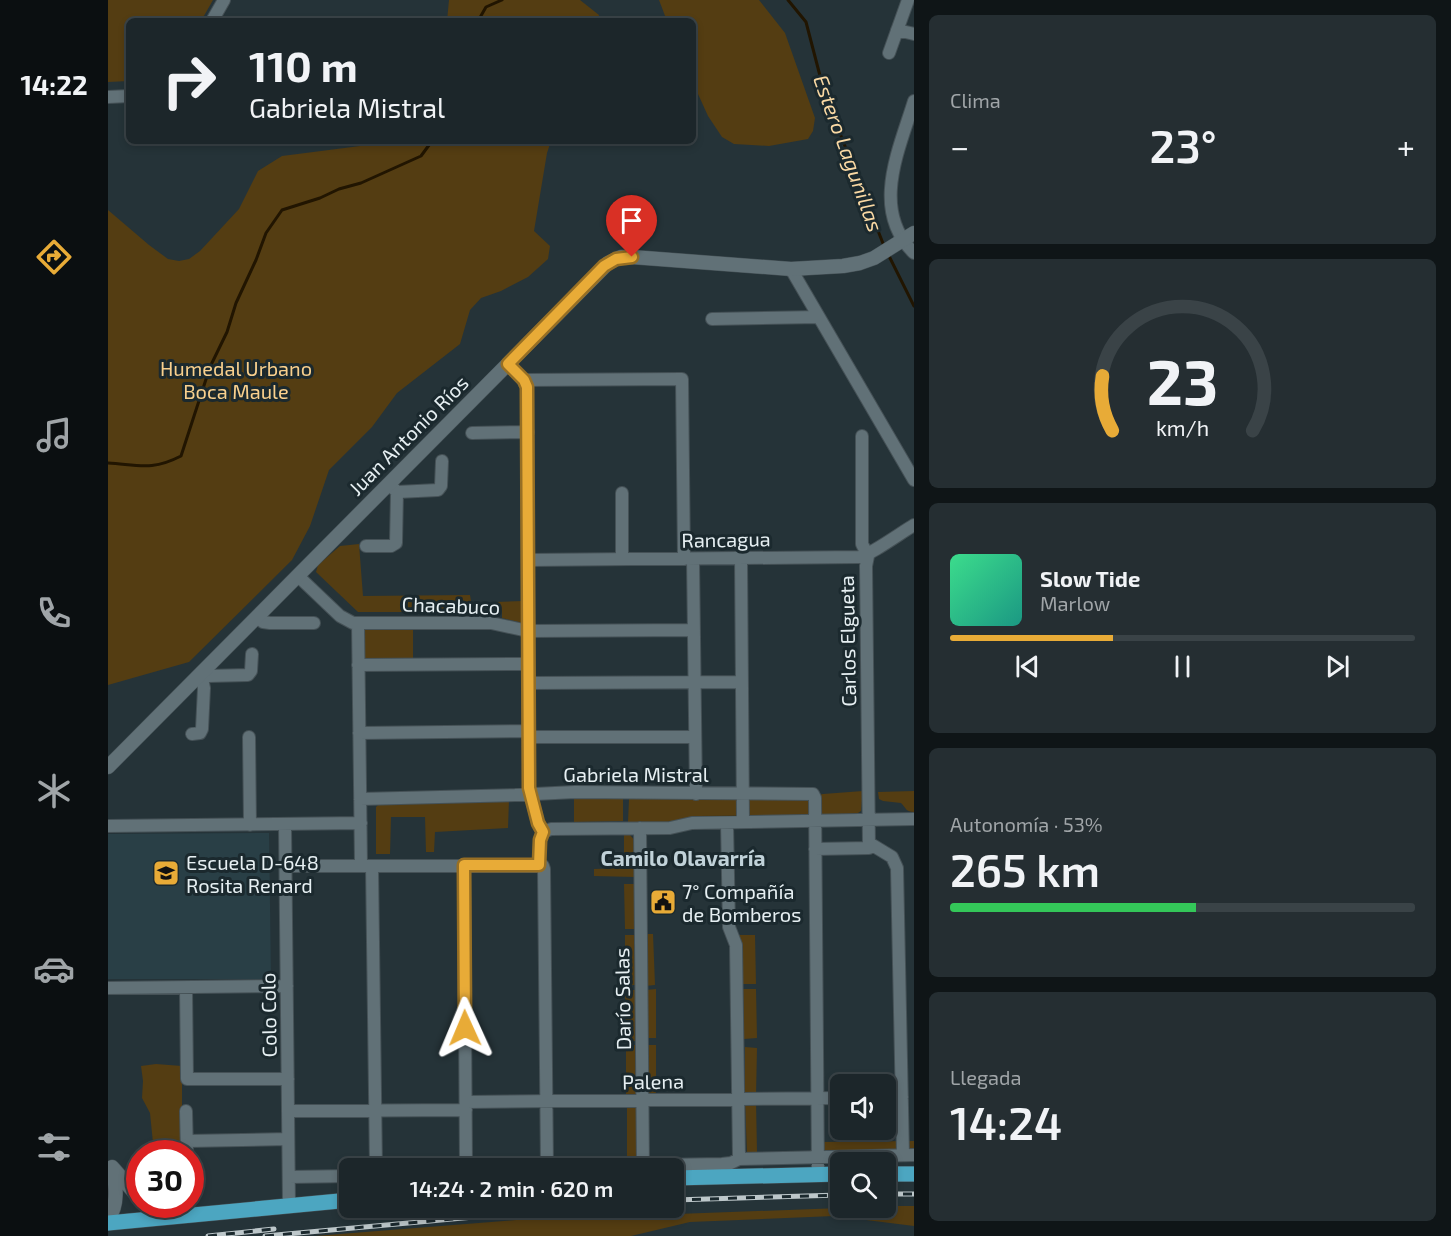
<!DOCTYPE html>
<html lang="es">
<meta charset="utf-8">
<style>
body{margin:0;font-family:"Exo 2",sans-serif;background:#252e32;color:#f1f3f6;height:100vh;display:flex;flex-direction:column;font-size:22px;white-space:nowrap}
*{box-sizing:border-box;margin:0}
p{font-size:20px;color:#a0a5a8}
.icon{flex:none;width:33px;height:33px;fill:none;stroke:currentColor;stroke-width:2;stroke-linecap:round;stroke-linejoin:round}
.map{position:relative;flex:1;overflow:hidden}
.drawer{display:flex;flex-direction:column;gap:15px;padding:15px;background:#0f1517;width:537px}
.drawer>*{flex:none}
.guide{position:absolute;left:18px;top:18px;width:570px;height:126px;border-radius:9px;box-shadow:0 3px 9px #0003,0 0 0 2px #3a4347;background:#1c262a;color:#f1f3f6;overflow:hidden}
.tools{position:absolute;left:722px;top:1074px;display:grid;gap:12px}
.tools a{display:grid;place-items:center;width:66px;height:66px;border-radius:9px;background:#1c262a;box-shadow:0 3px 9px #0003,0 0 0 2px #3a4347;font-size:30px}
.speed{position:absolute;left:18px;top:1140px;display:flex;gap:12px;font-size:30px;font-weight:700;text-align:center}
.speed>*{display:grid;place-content:center;width:78px;height:78px;border-radius:50%;background:#1c262a;box-shadow:0 3px 9px #0003,0 0 0 2px #3a4347;line-height:1}
.speed .limit{border:9px solid #d22;background:#fff;color:#111}
.pin{position:absolute;display:grid;place-items:center;width:51px;height:51px;color:#fff;margin:-62px -26px;border-radius:50% 50% 50% 0;rotate:-45deg;box-shadow:0 0 6px #0007}
.pin .icon{rotate:45deg}
.me{position:absolute;width:66px;margin:-33px;rotate:359deg;stroke-linejoin:round;filter:drop-shadow(0 0 4px #0008)}
.turn{display:flex;align-items:center;gap:21px;height:126px;padding:0 24px;font-size:27px}
.turn .icon{width:78px;height:78px;stroke-width:2.5}
.turn b{display:block;font-size:42px;line-height:51px}
.big{font-size:45px;font-weight:600;line-height:1.1}
.drawer .widget{flex:1;display:flex;flex-direction:column;justify-content:center;gap:9px;min-width:0;padding:0 21px;border-radius:9px;background:#252e32}
.drawer .dial{align-items:center;gap:0}
.dial svg{height:156px;overflow:visible;fill:none;stroke:#3a4347;stroke-width:7;stroke-linecap:round;text-anchor:middle}
.dial text{fill:#f1f3f6;stroke:none}
.song{display:flex;align-items:center;gap:18px}
.cover{width:72px;height:72px;border-radius:9px;background:linear-gradient(135deg,hsl(150 70% 55%),hsl(170 70% 35%))}
.played{height:6px;border-radius:3px;background:linear-gradient(90deg,#e8ab37 35%,#3a4347 35%)}
.keys{display:flex;justify-content:space-around;direction:ltr}
.heat{display:flex;justify-content:space-between;align-items:center;font-size:33px;direction:ltr}
.charge{height:9px;border-radius:4px;background:linear-gradient(90deg,#34c759 53%,#3a4347 0)}
.trip{position:absolute;left:231px;top:1158px;width:345px;height:60px;border-radius:9px;background:#1c262a;box-shadow:0 3px 9px #0003,0 0 0 2px #3a4347;font-weight:600;line-height:60px;text-align:center}
main{display:flex;flex:1;min-height:0}
.tabs{display:flex;flex-direction:column;width:108px;justify-content:space-around;align-items:center;background:#0b0f11;color:#a0a5a8}
.tabs .icon{width:42px;height:42px}
.tabs .current{color:#e8ab37}
.tabs b{font-size:27px;color:#f1f3f6}
.map>svg:first-child{display:block}
.built{fill:#293f46}
.green{fill:#543d12}
.lines{fill:none;stroke-linecap:round;stroke-linejoin:round}
.stream{stroke:#211501;stroke-width:3}
.minor-casing{stroke:#455156;stroke-width:14}
.tertiary-casing{stroke:#455156;stroke-width:15}
.primary-casing{stroke:#455156;stroke-width:16}
.minor{stroke:#617177;stroke-width:12}
.tertiary{stroke:#617177;stroke-width:14}
.primary{stroke:#4ca6c1;stroke-width:15}
.rail-casing{stroke:#bdc7ca;stroke-width:5}
.rail{stroke:#1b292e;stroke-width:3;stroke-dasharray:9;stroke-linecap:butt}
.route-casing{stroke:#976f24;stroke-width:15}
.route{stroke:#e8ab37;stroke-width:10}
.labels{text-anchor:middle;dominant-baseline:central;stroke-width:6;stroke-linejoin:round;paint-order:stroke}
.park-label{font-size:20px;fill:#f9d08d;stroke:#1b292e}
.street-label{font-size:20px;fill:#e6eff2;stroke:#1b292e}
.poi-label{font-size:20px;fill:#e6eff2;stroke:#1b292e;text-anchor:start}
.water-label{font-size:21px;font-style:italic;fill:#fad9a4;stroke:#1b292e}
.neighbourhood-label{font-size:21px;font-weight:bold;fill:#c1d2d9;stroke:#1b292e}
</style>
<main>
<nav class="tabs">
<b>14:22</b>
<svg class="icon current" aria-label="directions" viewBox="0 0 24 24"><path d="M12 3l9 9-9 9-9-9zM9 14v-3h6M13 9l2 2-2 2"/></svg>
<svg class="icon" aria-label="music" viewBox="0 0 24 24"><path d="M9 18V5l10-2v13"/><circle cx="6" cy="18" r="3"/><circle cx="16" cy="16" r="3"/></svg>
<svg class="icon" aria-label="phone" viewBox="0 0 24 24"><path d="M5 4h4l2 5-3 2q2 4 5 5l2-3 5 2v4C11 20 4 13 5 4z"/></svg>
<svg class="icon" aria-label="climate" viewBox="0 0 24 24"><path d="M12 3v18M4 7l16 10M4 17L20 7"/></svg>
<svg class="icon" aria-label="car" viewBox="0 0 24 24"><path d="M5 17H2v-5l4-1 3-4h7l3 4 3 1v5h-3M9 17h6M6 11h13"/><circle cx="7" cy="17" r="2"/><circle cx="17" cy="17" r="2"/></svg>
<svg class="icon" aria-label="filters" viewBox="0 0 24 24"><path d="M4 7h16M4 17h16"/><circle cx="9" cy="7" r="2"/><circle cx="15" cy="17" r="2"/></svg>
</nav>
<div class="map">
<svg width="806" height="1236" viewBox="0 0 806 1236">
<rect width="100%" height="100%" fill="#253338"/>
<path class="built" d="M161 833 163 979H0V834Z"/>
<path class="green" d="M0 0H105L93 21H21V81L0 82Z
M341 0H472L491 15 490 21H339Z
M551 0H651L677 33 707 118 705 131 700 139 661 146 626 144 614 137 600 116 585 83V21H559Z
M291 141H443L439 153 426 231 442 246 440 259 420 277 393 291 373 298 362 310 352 344 289 393 264 427 221 470 202 526 184 560 81 662 0 685V210L41 245 60 259 71 261 81 259 92 251 131 209 150 171 174 156Z
M251 544 255 596 362 595 363 601 360 612H250L208 572 210 565 232 546Z
M415 601V623L394 618V611L387 602Z
M254 629H305V661L254 662Z
M755 791 753 811 747 815 589 816 565 822H520L521 799 702 797 715 794Z
M806 791V812C798 812 798 808 793 803L775 801 771 799 770 792Z
M515 795V821L466 822V796Z
M275 800H401L400 828 327 832 326 852H318L317 817H283L282 854H268V807Z
M516 834 522 835 528 842 527 877 486 876V869L516 868Z
M516 884H527L528 929H517Z
M536 934H545L547 985 537 986Z
M517 935H527L529 985H517Z
M629 935H647L648 984H635L633 941Z
M548 989V1038H538V990Z
M635 989H648L649 1038 636 1039Z
M517 990H529V1041H518Z
M518 1045H530V1100H518Z
M537 1045H548V1099H537Z
M637 1047 649 1048 648 1096H637Z
M48 1064 74 1066V1152L46 1153 42 1113 34 1098 35 1081 33 1066Z
M637 1101H648L649 1152 639 1153Z
M519 1104H530V1160H519Z
M806 1141V1159L712 1158 713 1142Z
M777 1206H806V1226L726 1216 582 1222 523 1236H207L408 1220 733 1208H777Z"/>
<g class="lines">
<path class="stream" d="M680 0 698 22 717 95 776 246
M370 21 378 7 394 0
M780 254 806 306
M0 463C31 465 44 471 73 456L102 367 119 332 128 303 148 260 158 233 174 210 212 198 231 189 253 183 313 156 324 141"/>
<defs>
<path id="minor" d="M104 21 116 0
M789 30 806 34
M781 53 800 0
M0 97 21 96
M806 101C791 150 762 210 806 253
M683 269 806 480
M604 319 711 317
M400 364 415 380 419 387 421 788 430 823 435 832
M415 380 574 379 576 559
M364 433 420 432
M289 492 330 490 333 486 334 461
M258 546H283L288 543 289 492 281 484
M633 558 635 822
M514 559V493
M585 559 588 794
M420 560 751 557C761 556 794 532 806 525
M190 576 232 616 245 623H383L420 631 586 630
M149 617 155 622 162 623H206
M250 623 253 866
M250 665 420 664
M420 683 634 682
M251 733 420 731
M84 734 92 733 94 729 96 688 93 674 100 676 140 675 143 671 144 654
M141 737 142 825
M420 737H587
M252 799 407 795 467 792 705 794 707 798 710 1174
M619 823 621 927 628 945 631 1159
M177 825 181 1205
M0 826 253 823
M532 828 535 1168
M435 832 443 829 562 828 584 823 806 819
M761 843 784 857 789 868 795 1155
M707 849 761 848 758 566 760 556 754 544V436
M356 865 358 1168
M431 865 432 840 435 832
M178 866H435L436 869 439 1167
M264 866 268 1168
M0 988 179 986
M78 988 79 1079H180
M777 1097H794
M358 1102 732 1098
M78 1111 79 1154
M180 1111 358 1110
M79 1141 180 1139
M377 1168 614 1164 623 1163 631 1159 806 1155
M181 1177 242 1176"/>
<path id="tertiary" d="M0 767 500 263 513 257H524L683 269 735 266 752 263 766 258 806 233
M5 1168 32 1199
M0 1219C11 1205 8 1184 4 1167"/>
<path id="primary" d="M777 1174H806
M566 1178 732 1174
M0 1223 242 1200"/>
</defs>
<use href="#minor" class="minor-casing"/>
<use href="#tertiary" class="tertiary-casing"/>
<use href="#primary" class="primary-casing"/>
<use href="#minor" class="minor"/>
<use href="#tertiary" class="tertiary"/>
<use href="#primary" class="primary"/>
<defs>
<path id="rail" d="M777 1194H806
M566 1200 732 1195
M100 1236 166 1229
M157 1236 422 1212 532 1208"/>
</defs>
<use href="#rail" class="rail-casing"/>
<use href="#rail" class="rail"/>
</g>
<g class="lines">
<defs>
<path id="route" d="M357 1028 356 865H431L432 840 435 832 430 823 421 788 419 387 416 380 400 364 496 266 508 259 524 257"/>
</defs>
<use href="#route" class="route-casing"/>
<use href="#route" class="route"/>
</g>
<defs>
<symbol id="school-square" viewBox="-11 -11 22 22"><rect x="-9" y="-9" width="18" height="18" rx="4" fill="#e8ab37" stroke="#1b292e"/><path d="M0-5L7-2L0 1L-7-2ZM-4 1L0 2.5L4 1V4Q0 6-4 4Z" fill="#111"/></symbol>
<symbol id="civic-square" viewBox="-11 -11 22 22"><rect x="-9" y="-9" width="18" height="18" rx="4" fill="#e8ab37" stroke="#1b292e"/><path d="M-.6-6.5H3V-4.5H.6V-3L4-1V1h2V6H-6V1h2V-1L-.6-3ZM-1.2 2.5V6h2.4V2.5Z" fill="#111"/></symbol>
</defs>
<g fill-rule="evenodd">
<use href="#school-square" x="43" y="858" width="30" height="30"/>
<use href="#civic-square" x="540" y="887" width="30" height="30"/>
</g>
<g class="labels">
<g class="park-label">
<text x="128" y="368">Humedal Urbano<tspan x="128" dy="23">Boca Maule</tspan></text>
</g>
<g class="street-label">
<text transform="translate(300 435) rotate(-45)">Juan Antonio Ríos</text>
<text transform="translate(618 539) rotate(-1)">Rancagua</text>
<text transform="translate(343 605) rotate(2)">Chacabuco</text>
<text transform="translate(739 641) rotate(-91)">Carlos Elgueta</text>
<text x="528" y="774">Gabriela Mistral</text>
<text transform="translate(514 999) rotate(-91)">Darío Salas</text>
<text transform="translate(160 1015) rotate(-91)">Colo Colo</text>
<text transform="translate(545 1081) rotate(-1)">Palena</text>
</g>
<g class="poi-label">
<text x="78" y="862">Escuela D-648<tspan x="78" dy="23">Rosita Renard</tspan></text>
<text x="574" y="891">7° Compañía<tspan x="574" dy="23">de Bomberos</tspan></text>
</g>
<g class="water-label">
<text transform="translate(741 153) rotate(70)">Estero Lagunillas</text>
</g>
<g class="neighbourhood-label">
<text x="575" y="857">Camilo Olavarría</text>
</g>
</g>
</svg>
<div class="tools">
<a><svg class="icon" aria-label="sound" viewBox="0 0 24 24"><path d="M4 9h4l5-4v14l-5-4H4zM17 9q2 3 0 6"/></svg></a>
<a><svg class="icon" aria-label="search" viewBox="0 0 24 24"><circle cx="10" cy="10" r="6"/><path d="M15 15l6 6"/></svg></a>
</div>
<div class="speed"><div class="limit">30</div></div>
<div class="pin" style="left:524px;top:257px;background:#d93025"><svg class="icon" aria-label="arrive" viewBox="0 0 24 24"><path d="M6 21V4h12l-3 4 3 4H6"/></svg></div>
<svg class="me" style="left:357px;top:1028px" viewBox="-20 -20 40 40"><path d="M0-17L14 15 0 8-14 15z" fill="#e8ab37" stroke="#fff" stroke-width="4"/></svg>
<div class="trip">14:24 · 2 min · 620 m</div>
<div class="guide">
<div class="turn"><svg class="icon" aria-label="right" viewBox="0 0 24 24"><path d="M7 20v-9h11M14 6l5 5-5 5"/></svg><div><b>110 m</b>Gabriela Mistral</div></div>
</div>
</div>
<section class="drawer">
<div class="widget"><p>Clima</p>
<div class="heat"><a>−</a><b class="big">23°</b><a>+</a></div>
</div>
<div class="widget dial"><svg viewBox="0 0 100 80">
<path d="M14 69A42 42 0 1 1 86 69"/>
<path d="M14 69A42 42 0 0 1 9 41" stroke="#e8ab37"/>
<text x="50" y="56" font-size="32" font-weight="700">23</text>
<text x="50" y="72" font-size="11">km/h</text>
</svg></div>
<div class="widget">
<div class="song"><i class="cover"></i><div><b>Slow Tide</b><p>Marlow</p></div></div>
<div class="played"></div>
<div class="keys"><svg class="icon" aria-label="previous" viewBox="0 0 24 24"><path d="M18 5L8 12l10 7zM5 5v14"/></svg><svg class="icon" aria-label="pause" viewBox="0 0 24 24"><path d="M8 5v14M16 5v14"/></svg><svg class="icon" aria-label="next" viewBox="0 0 24 24"><path d="M6 5l10 7-10 7zM19 5v14"/></svg></div>
</div>
<div class="widget"><p>Autonomía · 53%</p><b class="big">265 km</b><div class="charge"></div></div>
<div class="widget"><p>Llegada</p><b class="big">14:24</b></div>
</section>
</main>
